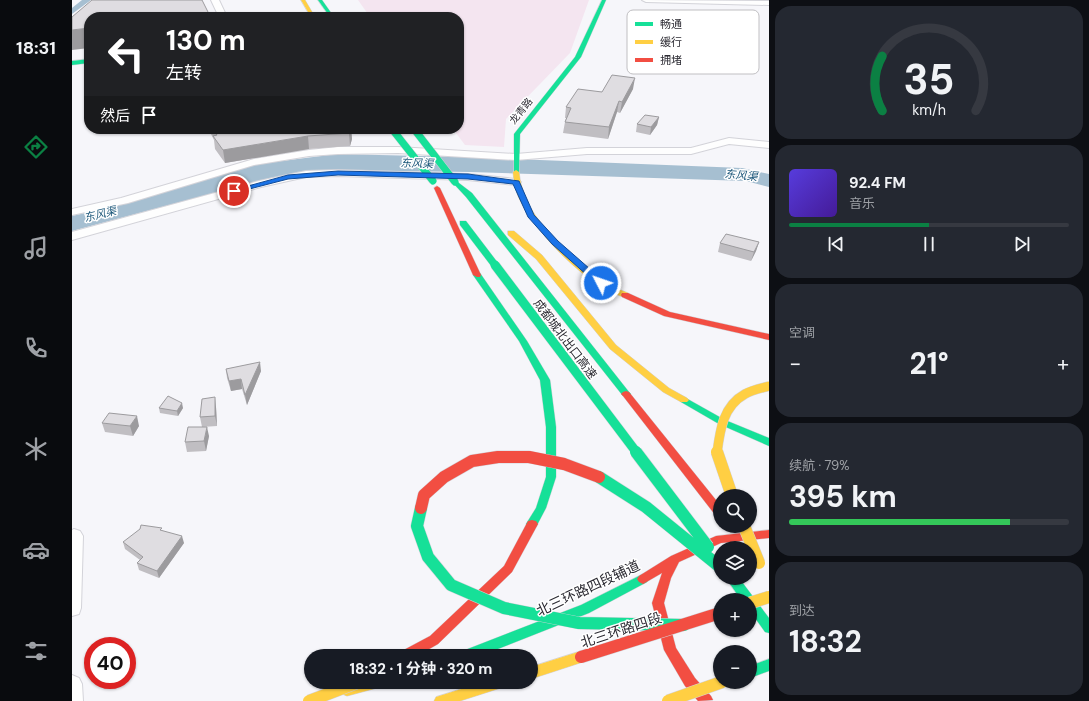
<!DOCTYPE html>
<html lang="zh">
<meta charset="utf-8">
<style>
body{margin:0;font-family:"DM Sans","Noto Sans SC",sans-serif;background:#242831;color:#f1f3f6;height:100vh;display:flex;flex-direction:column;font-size:15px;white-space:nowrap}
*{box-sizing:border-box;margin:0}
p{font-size:13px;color:#9ea1a6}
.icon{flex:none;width:22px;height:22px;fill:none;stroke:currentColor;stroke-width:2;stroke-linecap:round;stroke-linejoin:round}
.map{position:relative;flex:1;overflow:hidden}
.drawer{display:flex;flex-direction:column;gap:6px;padding:6px;background:#0d0f14;width:320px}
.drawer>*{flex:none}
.guide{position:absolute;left:12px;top:12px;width:380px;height:122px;border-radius:16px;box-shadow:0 1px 3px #0004;background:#202124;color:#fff;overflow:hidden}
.controls{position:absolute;left:641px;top:489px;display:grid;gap:8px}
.controls a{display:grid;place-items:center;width:44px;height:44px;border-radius:50%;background:#171b24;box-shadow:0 1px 3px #0004;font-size:20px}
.speed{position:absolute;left:12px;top:637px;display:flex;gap:8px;font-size:20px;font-weight:700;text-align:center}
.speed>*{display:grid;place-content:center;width:52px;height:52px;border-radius:50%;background:#171b24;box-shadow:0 1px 3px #0004;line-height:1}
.speed .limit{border:6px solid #d22;background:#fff;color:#111}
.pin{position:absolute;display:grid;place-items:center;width:34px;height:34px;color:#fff;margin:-17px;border:2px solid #fff;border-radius:50%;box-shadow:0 1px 4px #0007}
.me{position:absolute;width:44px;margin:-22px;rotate:311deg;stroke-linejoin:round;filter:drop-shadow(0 0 3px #0008)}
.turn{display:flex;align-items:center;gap:14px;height:84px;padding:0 16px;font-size:18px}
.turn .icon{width:52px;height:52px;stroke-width:2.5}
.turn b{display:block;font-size:28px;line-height:34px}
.then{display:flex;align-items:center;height:38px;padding:0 16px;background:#0003;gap:8px;font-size:15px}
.big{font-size:30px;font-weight:700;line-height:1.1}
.drawer .card{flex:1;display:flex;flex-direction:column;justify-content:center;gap:6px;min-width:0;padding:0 14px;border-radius:16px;background:#242831}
.drawer .dial{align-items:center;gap:0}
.dial svg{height:104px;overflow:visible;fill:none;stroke:#363941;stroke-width:7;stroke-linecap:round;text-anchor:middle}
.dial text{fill:#f1f3f6;stroke:none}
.song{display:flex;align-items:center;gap:12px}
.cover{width:48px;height:48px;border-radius:6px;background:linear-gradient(135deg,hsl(250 70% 55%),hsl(260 70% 35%))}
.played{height:4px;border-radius:2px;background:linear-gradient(90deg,#0b8043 50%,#363941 50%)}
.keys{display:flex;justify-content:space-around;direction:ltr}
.heat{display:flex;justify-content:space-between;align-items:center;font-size:22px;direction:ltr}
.charge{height:6px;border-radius:3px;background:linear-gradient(90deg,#34c759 79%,#363941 0)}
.trip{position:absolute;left:232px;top:649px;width:234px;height:40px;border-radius:20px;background:#171b24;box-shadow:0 1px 3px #0004;font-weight:700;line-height:40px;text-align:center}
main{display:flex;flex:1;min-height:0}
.menu{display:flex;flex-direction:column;width:72px;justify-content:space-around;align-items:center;background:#090b0e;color:#9ea1a6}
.menu .icon{width:28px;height:28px}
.menu .on{color:#0b8043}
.menu b{font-size:18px;color:#f1f3f6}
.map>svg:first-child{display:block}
.green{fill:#f4e5f0}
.water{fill:#a6bfd1}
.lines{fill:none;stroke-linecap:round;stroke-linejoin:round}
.canal{fill:#a6bfd1;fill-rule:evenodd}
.street-casing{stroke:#d3d3d9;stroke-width:2}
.fast-casing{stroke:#d3d3d9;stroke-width:1}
.slow-casing{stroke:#d3d3d9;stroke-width:1}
.jam-casing{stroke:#d3d3d9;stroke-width:1}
.street{fill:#fefefe;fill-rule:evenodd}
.fast{fill:#16e098;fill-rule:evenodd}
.slow{fill:#ffcf43;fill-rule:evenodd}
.jam{fill:#f24e42;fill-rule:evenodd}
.fast-bridge-far2-casing{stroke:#d3d3d9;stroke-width:8;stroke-linecap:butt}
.fast-bridge-far1-casing{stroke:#d3d3d9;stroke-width:10;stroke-linecap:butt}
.fast-bridge-casing{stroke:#d3d3d9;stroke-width:13;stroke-linecap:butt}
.slow-bridge-far1-casing{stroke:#d3d3d9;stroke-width:10;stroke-linecap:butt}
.slow-bridge-casing{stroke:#d3d3d9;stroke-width:13;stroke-linecap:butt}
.jam-bridge-casing{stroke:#d3d3d9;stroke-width:13;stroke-linecap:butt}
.fast-bridge-far2{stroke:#16e098;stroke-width:7}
.fast-bridge-far1{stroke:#16e098;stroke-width:9}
.fast-bridge{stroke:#16e098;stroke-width:12}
.slow-bridge-far1{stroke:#ffcf43;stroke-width:9}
.slow-bridge{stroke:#ffcf43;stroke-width:12}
.jam-bridge{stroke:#f24e42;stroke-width:12}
.wall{fill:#c0bec2}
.shaded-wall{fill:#9c9b9e}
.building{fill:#dfdde1;stroke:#9c9b9e}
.route{fill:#1a73e8;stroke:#114b97}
.labels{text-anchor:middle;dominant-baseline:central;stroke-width:3;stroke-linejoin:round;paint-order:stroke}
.far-street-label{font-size:10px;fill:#2c2b33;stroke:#fff}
.far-water-label{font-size:11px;font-style:italic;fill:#195578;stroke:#fff}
.street-label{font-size:12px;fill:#2c2b33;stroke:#fff}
.near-street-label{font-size:14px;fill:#2c2b33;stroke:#fff}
.key{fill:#fff;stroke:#c0bfc2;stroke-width:1}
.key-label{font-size:11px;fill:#2c2b33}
</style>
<main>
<nav class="menu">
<b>18:31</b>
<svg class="icon on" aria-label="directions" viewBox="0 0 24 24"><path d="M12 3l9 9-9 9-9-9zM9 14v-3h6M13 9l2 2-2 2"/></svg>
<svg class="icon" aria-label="music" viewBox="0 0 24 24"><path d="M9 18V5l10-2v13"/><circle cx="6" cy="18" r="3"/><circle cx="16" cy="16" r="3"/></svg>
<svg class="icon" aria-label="phone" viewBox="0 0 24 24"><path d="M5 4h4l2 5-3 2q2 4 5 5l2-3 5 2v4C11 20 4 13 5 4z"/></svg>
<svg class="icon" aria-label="climate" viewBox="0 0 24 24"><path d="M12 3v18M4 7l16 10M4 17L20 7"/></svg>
<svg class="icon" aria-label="car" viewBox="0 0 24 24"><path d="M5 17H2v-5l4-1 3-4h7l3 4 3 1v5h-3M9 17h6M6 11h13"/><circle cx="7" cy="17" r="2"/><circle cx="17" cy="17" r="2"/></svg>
<svg class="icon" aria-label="filters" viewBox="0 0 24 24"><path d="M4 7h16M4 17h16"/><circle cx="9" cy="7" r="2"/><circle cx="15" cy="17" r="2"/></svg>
</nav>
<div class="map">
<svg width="697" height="701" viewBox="0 0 697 701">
<rect width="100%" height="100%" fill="#f6f6fa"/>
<path class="green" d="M286 0H517L498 53 434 119 432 147 393 145 381 129H387V17H298Z"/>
<path class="water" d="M265 154 391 157 670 168 697 174V187L674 181 398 172 249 170 198 178 0 231V216L43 206 186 164Z"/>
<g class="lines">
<path class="canal" d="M10 0H19L0 14V8Z"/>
<defs>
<path id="street" d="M139 0H147L155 17H147Z
M570 0 697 1V5L574 2Z
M657 138 697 142V148L657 144 619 154H515L444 160 326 153 266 154 237 156 182 165 56 203 0 215V209L49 198 182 159 237 150 266 147H326L444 154 515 148H619Z
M266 170 396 174 444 179 449 182 444 185 396 180 266 176 234 177 189 187 0 240V232L187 181 234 171Z
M2 529 8 531 11 536 9 608 7 614 0 616V530Z
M0 675 7 678 10 684 11 701H0Z"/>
<path id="fast" d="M246 0H250L262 17H258Z
M530 0H534L509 57 448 134 447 172 444 174 442 173V134L503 57Z
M17 59V63L0 65V61Z
M383 180 400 193 557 392 559 394 557 396H551L394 197 381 183V181Z
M388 221H394L426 263 427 265 426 267H420L388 225Z
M402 273H408L455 341 478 380 484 427V477L474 508 464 527 460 528 456 527 454 524 464 508 474 477V427L468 380 447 341 401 275Z
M612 397 653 420 697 438V446L647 424 609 402 607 400Z
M571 574 575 576 577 579 575 582 517 613 408 656H387L388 652 509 605Z
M654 578H667L697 618V633L693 632 678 611V600H669Z
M697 659V671L678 678V666Z"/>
<path id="slow" d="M229 0H233L243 17H239Z
M444 170 447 172C448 177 448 182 450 187 459 223 504 262 534 283 541 287 549 290 556 293L557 295 556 297C551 298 546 295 542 293 509 279 467 235 450 204 444 194 442 183 441 172Z
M436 231H442L470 255 544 345 597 388 615 398 617 400 615 402H609L591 392 538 349 464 259 436 235Z
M509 651 514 653 515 657 514 661 459 679V667Z
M283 682H312L310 686 305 688 275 696 270 694 268 690 270 686Z
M411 682H437L435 686 388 701H362L364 697Z"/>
<path id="jam" d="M365 186 368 188 409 275 408 277H405L401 275 362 188Z
M550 293H556L598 312 697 334V340L592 316 550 297 549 295Z
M554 391 557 392 648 505V517L644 516 551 396 549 394 551 392Z
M460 520 464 521 466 524 440 572 366 644 345 656H327L328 652 358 636 432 566 456 521Z
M697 530V538L649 543 607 562 599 578 592 603 604 648 623 678 639 696 641 700 626 701 613 686 592 650 580 603 590 573 571 584 567 582 565 579 567 576 599 556 644 536Z"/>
</defs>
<use href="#street" class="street-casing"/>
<use href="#fast" class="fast-casing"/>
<use href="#slow" class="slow-casing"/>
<use href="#jam" class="jam-casing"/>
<use href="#street" class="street"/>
<use href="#fast" class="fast"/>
<use href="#slow" class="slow"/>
<use href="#jam" class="jam"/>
<defs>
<path id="fast-bridge-far2" d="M320 129 361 181
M342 129 383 182"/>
<path id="fast-bridge-far1" d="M423 265 565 453"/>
<path id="fast-bridge" d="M564 452 636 547
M527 477 574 507 648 567
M349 508 345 526 356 557 379 585 432 608 507 623 612 625"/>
<path id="slow-bridge-far1" d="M645 453C648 430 651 406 673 394 680 390 690 388 697 386"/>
<path id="slow-bridge" d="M645 452 660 496
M672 526 687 563
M678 603 697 597
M237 701 287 682
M596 701 650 682"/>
<path id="jam-bridge" d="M349 508 352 495 372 477 400 461 426 457H457L492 464 527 477
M509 657 648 613"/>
</defs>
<use href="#fast-bridge-far2" class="fast-bridge-far2-casing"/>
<use href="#fast-bridge-far1" class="fast-bridge-far1-casing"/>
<use href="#fast-bridge" class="fast-bridge-casing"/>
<use href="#slow-bridge-far1" class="slow-bridge-far1-casing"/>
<use href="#slow-bridge" class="slow-bridge-casing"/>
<use href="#jam-bridge" class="jam-bridge-casing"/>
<use href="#fast-bridge-far2" class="fast-bridge-far2"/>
<use href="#fast-bridge-far1" class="fast-bridge-far1"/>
<use href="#fast-bridge" class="fast-bridge"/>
<use href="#slow-bridge-far1" class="slow-bridge-far1"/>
<use href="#slow-bridge" class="slow-bridge"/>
<use href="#jam-bridge" class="jam-bridge"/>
</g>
<path class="wall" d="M561 89 548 113 545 112 536 139 491 133 493 122 494 118H493L494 107 530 92Z
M587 117 585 125 578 135 564 132 565 124Z
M138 129H155L158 133 189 131 188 129H279L280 139 278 146 237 149 153 163 143 149 142 140 139 134Z
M687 242 684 251 679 261 646 252 648 243Z
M154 369 189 371 175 405 170 389 159 391 155 378Z
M144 407 145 426 130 427 128 417Z
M87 408H111L106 416 88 413Z
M30 423 67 426 61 436 33 432Z
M137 436 134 451 115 452 113 442Z
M90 530 112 543 87 578 67 570 65 563 68 560 53 549 51 542Z"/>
<path class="shaded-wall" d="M57 13 58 17H38L37 15Z
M17 28V48L0 50V30Z
M563 78 561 89 548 113 550 102Z
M547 101 545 112 536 139 537 127Z
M587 117 585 125 578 135 579 127Z
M278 129H279L280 139 278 146 277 133Z
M236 136 237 149 153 163 151 150Z
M687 242 684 251 679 261 682 252Z
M188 362 189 371 175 405 173 395Z
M169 379 170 389 159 391 157 381Z
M143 397 144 407 145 426 143 416Z
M110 403 111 408 106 416 105 411Z
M65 416 67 426 61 436 58 426Z
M135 427 137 436 134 451 132 441Z
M110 536 112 543 87 578 85 571Z"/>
<path class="building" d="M20 0H130L138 16 127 17H58L57 13 37 15 38 17H17V28L0 30V17Z
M540 75 563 78 550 102 547 101 537 127 493 122 499 108 494 107 506 89 530 92Z
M573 115 587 117 579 127 565 124Z
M141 129H155L158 133 190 131 188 129H278L277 133 236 136 151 150 141 136 145 135Z
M654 234 687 242 682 252 648 243Z
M188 362 173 395 169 379 157 381 154 369Z
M96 396 110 403 105 411 87 408Z
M143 397V416L128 417 130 399Z
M37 413 65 416 58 426 30 423Z
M116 427H135L132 441 113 442Z
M69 525 90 528 88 530 110 536 85 571 65 563 71 557 51 542 68 529Z"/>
<path class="route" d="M266 171 396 174 447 181 462 215 486 241 534 283 532 285H526L480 244 456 217 441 184 396 179 266 175 216 179 162 193 158 191 216 175Z"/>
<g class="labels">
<g class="far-street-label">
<text transform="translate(449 111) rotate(-51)">龙青路</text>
</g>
<g class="far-water-label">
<text transform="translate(345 163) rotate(2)">东风渠</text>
<text transform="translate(669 175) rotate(5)">东风渠</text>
<text transform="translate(28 214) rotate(-14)">东风渠</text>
</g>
<g class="street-label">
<text transform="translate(493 339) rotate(53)">成都城北出口高速</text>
</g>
<g class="near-street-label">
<text transform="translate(516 588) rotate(-25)">北三环路四段辅道</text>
<text transform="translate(549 630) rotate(-18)">北三环路四段</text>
</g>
</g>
<rect x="555" y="10" width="132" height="64" rx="6" class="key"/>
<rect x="563" y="22" width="18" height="4" fill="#16e098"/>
<rect x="563" y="40" width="18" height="4" fill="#ffcf43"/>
<rect x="563" y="58" width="18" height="4" fill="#f24e42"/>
<g class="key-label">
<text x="588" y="28">畅通</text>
<text x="588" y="46">缓行</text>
<text x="588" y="64">拥堵</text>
</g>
</svg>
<div class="controls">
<a><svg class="icon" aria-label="search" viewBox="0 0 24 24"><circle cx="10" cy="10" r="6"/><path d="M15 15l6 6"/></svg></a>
<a><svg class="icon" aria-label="layers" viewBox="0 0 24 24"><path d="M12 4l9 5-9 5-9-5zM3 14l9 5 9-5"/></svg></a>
<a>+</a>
<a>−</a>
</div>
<div class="speed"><div class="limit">40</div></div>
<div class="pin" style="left:162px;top:191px;background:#d93025"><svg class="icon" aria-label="arrive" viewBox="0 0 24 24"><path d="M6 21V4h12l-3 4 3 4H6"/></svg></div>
<svg class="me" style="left:529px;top:283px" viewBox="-20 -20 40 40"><circle r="17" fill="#1a73e8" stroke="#fff" stroke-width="3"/><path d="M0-11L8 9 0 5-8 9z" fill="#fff"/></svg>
<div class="trip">18:32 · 1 分钟 · 320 m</div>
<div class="guide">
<div class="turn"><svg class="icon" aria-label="left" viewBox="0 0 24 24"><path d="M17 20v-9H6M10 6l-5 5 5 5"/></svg><div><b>130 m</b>左转</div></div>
<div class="then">然后<svg class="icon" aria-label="arrive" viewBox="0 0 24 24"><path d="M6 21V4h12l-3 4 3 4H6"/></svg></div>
</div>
</div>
<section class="drawer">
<div class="card dial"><svg viewBox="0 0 100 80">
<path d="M14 69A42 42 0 1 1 86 69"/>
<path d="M14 69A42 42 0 0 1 14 27" stroke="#0b8043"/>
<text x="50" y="56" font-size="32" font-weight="700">35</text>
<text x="50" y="72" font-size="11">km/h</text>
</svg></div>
<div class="card">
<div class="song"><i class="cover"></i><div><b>92.4 FM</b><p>音乐</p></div></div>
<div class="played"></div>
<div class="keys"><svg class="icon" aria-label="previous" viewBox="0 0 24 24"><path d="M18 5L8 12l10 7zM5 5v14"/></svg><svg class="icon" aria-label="pause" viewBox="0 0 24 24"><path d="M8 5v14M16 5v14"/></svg><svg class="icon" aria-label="next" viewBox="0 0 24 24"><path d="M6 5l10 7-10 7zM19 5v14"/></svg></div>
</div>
<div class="card"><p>空调</p>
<div class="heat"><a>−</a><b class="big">21°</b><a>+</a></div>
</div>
<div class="card"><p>续航 · 79%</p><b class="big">395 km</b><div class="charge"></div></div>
<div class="card"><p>到达</p><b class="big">18:32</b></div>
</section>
</main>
